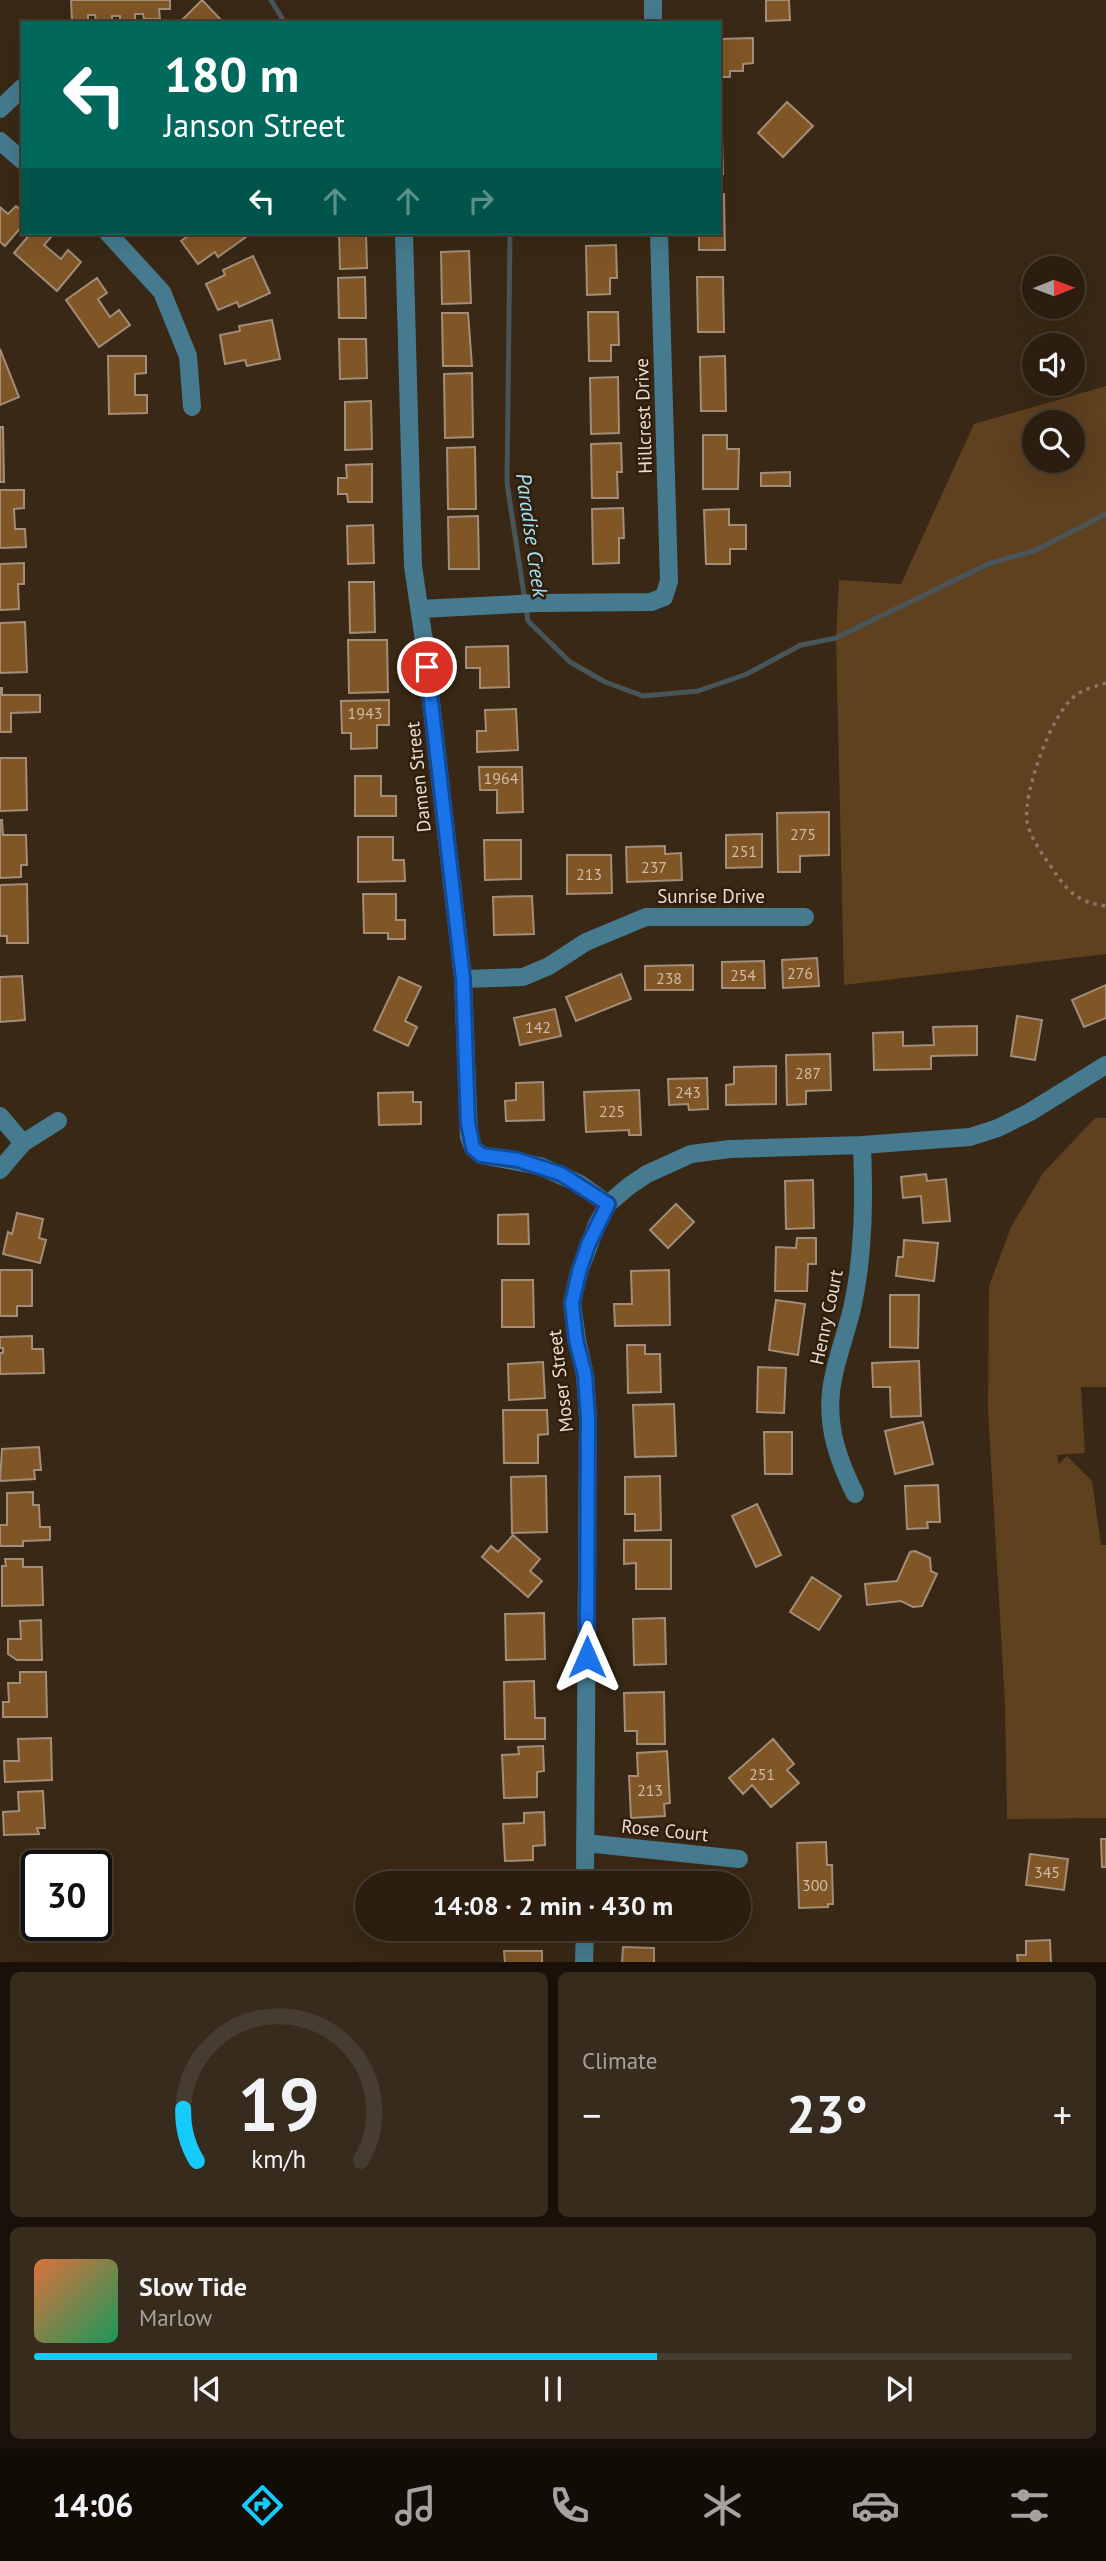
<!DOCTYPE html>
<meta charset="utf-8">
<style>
body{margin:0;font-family:"PT Sans",sans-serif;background:#372b1e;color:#f1f3f6;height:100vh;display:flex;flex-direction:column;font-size:26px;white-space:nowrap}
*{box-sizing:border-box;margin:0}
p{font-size:23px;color:#a6a29f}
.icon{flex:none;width:38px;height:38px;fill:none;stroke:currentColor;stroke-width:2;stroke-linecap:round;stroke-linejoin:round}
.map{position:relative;height:1962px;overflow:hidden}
.panel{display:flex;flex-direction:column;gap:10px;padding:10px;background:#181009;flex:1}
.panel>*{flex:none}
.top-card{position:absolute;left:21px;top:21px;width:700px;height:214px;border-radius:0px;box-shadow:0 7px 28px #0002,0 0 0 2px #473c30;background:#00695c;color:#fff;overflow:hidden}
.needle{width:46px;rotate:89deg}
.fabs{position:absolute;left:1022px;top:256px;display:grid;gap:14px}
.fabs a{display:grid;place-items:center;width:63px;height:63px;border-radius:50%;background:#2b1e10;box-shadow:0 7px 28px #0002,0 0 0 2px #473c30;font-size:35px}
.speed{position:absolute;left:21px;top:1850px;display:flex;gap:14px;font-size:35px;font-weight:700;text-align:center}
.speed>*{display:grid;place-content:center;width:91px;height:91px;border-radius:50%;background:#2b1e10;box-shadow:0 7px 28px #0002,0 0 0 2px #473c30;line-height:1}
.speed .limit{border:4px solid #111;border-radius:10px;background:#fff;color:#111}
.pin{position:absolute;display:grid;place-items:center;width:60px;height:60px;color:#fff;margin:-30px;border:4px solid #fff;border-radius:50%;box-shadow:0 2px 7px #0007}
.me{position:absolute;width:77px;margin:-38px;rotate:0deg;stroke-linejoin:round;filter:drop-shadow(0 0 5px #0008)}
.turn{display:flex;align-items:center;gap:24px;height:147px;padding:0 28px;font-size:32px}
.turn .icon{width:91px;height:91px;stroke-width:2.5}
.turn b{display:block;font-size:49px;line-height:60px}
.lanes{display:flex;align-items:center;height:66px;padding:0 28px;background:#0003;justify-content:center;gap:35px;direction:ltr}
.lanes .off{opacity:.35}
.big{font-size:52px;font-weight:600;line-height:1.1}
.panel .tile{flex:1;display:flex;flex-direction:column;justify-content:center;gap:10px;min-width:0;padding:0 24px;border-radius:10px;background:#372b1e}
.panel .dial{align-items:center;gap:0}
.dial svg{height:182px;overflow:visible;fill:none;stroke:#473c30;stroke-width:7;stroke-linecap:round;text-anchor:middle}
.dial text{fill:#f1f3f6;stroke:none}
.song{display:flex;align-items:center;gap:21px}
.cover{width:84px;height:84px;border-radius:10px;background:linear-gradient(135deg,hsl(20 70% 55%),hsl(150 70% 35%))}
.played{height:7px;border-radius:4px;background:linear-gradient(90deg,#16cafb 60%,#473c30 60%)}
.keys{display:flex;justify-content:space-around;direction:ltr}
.heat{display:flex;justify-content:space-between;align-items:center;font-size:38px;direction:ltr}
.panel .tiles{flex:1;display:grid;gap:10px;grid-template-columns:1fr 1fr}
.tile:last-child{grid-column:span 2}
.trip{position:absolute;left:355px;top:1871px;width:396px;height:70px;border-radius:35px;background:#2b1e10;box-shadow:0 7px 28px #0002,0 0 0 2px #473c30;font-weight:600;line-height:70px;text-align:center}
.tab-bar{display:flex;height:112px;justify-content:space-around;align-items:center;background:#110c06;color:#a6a29f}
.tab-bar .icon{width:49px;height:49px}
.tab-bar .active{color:#16cafb}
.tab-bar b{font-size:32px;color:#f1f3f6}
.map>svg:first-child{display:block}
.green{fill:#5f401f;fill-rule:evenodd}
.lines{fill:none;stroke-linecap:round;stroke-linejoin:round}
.stream{stroke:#495659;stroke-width:5}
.building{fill:#805627;stroke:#a38d78;stroke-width:2}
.path{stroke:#877869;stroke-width:3.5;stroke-dasharray:3.5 5;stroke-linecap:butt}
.minor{stroke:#467b8f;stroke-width:18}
.route-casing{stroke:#114b97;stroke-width:18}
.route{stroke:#1a73e8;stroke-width:12}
.labels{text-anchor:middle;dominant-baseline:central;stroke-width:5;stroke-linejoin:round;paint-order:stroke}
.number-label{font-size:16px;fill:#cfbba7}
.street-label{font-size:19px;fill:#e9ddd2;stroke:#2f1e0c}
.water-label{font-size:21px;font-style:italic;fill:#a6e2f9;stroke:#2f1e0c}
</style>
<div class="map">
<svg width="1106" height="1963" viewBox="0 0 1106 1963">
<rect width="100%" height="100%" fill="#392815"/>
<path class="green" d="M1106 386V954L844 985 836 638 839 580 901 584 974 424ZM1034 422H1073V460H1034Z
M1095 1118H1106V1387H1081L1085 1453 1057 1455 1059 1464 1067 1456 1092 1481 1101 1545H1106V1818L1007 1819 1005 1703 988 1410 989 1286 1011 1227 1043 1173Z"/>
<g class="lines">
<path class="stream" d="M271 0 285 23
M510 233 507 483 528 621 570 662 605 682 643 696 698 691 747 674 801 645 836 638 988 564 1036 550 1106 514"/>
</g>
<path class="building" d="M71 0H170V9H159L160 19H144L143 14H135V20L120 21V16H112V21L96 22 95 15H88V20L72 21Z
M202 0 224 23H179Z
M766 0H789L790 20 766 21Z
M402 20V23H370V21Z
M753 38V63L743 64V71H730V77H719V39Z
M787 102 813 126 783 157 758 133Z
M719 106H721L723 174H719Z
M719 194H724L725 250H699V233H719Z
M16 206 23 212V225L5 246 0 242V207L8 214Z
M31 233H48L52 236 44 245 61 259 68 250 81 262 57 291 14 253Z
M192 233H243L246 237 218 257 215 252 198 264 181 241Z
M339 233H366L367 268 340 269Z
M616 245 617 278H610V294L587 295 586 246Z
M469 251 471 303 442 304 441 252Z
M253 256 270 293 239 307 237 302 218 310 206 284 225 275 223 270Z
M365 277 366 318H339L338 278Z
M697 277H723L724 332H698Z
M97 278 107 293 98 299 110 317 119 310 130 325 99 347 66 300Z
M588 312H618L619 345H611V361H589Z
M442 313H468L472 366H443Z
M272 320 280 359 247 366 245 360 225 364 220 335 240 331 239 326Z
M339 339H366L367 378 340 379Z
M0 349 19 397 0 405Z
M108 356H146V373L135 374V395H147V413L109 414Z
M725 356 726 411H701L700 357Z
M472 373 473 437 445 438 444 374Z
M618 377 619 433 591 434 590 378Z
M371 401 372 449 345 450V402Z
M0 427H3L4 482H0Z
M703 435H727V449H739L738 489H703Z
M621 443 622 472H617L618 498H592L591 444Z
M475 447 476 509H448L447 448Z
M372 464V502H348L347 494H338V478H347L346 465Z
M790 472V486H761V473Z
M0 490H24V508L14 509 15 529H25L26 547 0 548Z
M623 508 624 538H619V563L593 564 592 509Z
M729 509V525H746V549H730V564H706L704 510Z
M478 516 479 569H449L448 517Z
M373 525 374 563 348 564 347 526Z
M24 563V584H18L19 609 0 610V564Z
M349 582H374L375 632 350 633Z
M25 622 27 672 0 673V623Z
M348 640H387L388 692 349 693Z
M508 646 509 687 480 688V668H466V647Z
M0 688H2V695H40V712L11 713V732H0Z
M389 700V725H377V748L351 749V733H342L341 701Z
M516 709 518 750 477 752V731H486L485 710Z
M0 758H26L27 810 0 811Z
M479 767H522L523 812 497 813V790H480Z
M355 776H381V796H396V816H355Z
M829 812V855L800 856V872H778L777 813Z
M0 820H2L3 835H26L27 865H21V877L0 878Z
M762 834V867L726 868V835Z
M358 837H393V860H404L405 881 358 882Z
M484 840H521V879L485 880Z
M665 846V854L681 853 682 880 627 882 626 847Z
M567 855H611L612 893 567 894Z
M27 884 28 943H7V936H0V885Z
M363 894H396V920H405V939H388V933H364Z
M532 896 534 934 494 935 493 897Z
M817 958 819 986 783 988 782 960Z
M764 961 765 988H722V962Z
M693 965V990H645V966Z
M621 974 631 999 576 1021 566 997Z
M22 976 25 1020 0 1022V977Z
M399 977 421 987 405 1021 417 1027 408 1046 374 1030Z
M1106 985V1018L1084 1027 1072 1000Z
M555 1009 561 1036 520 1045 514 1018Z
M1017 1016 1042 1020 1035 1060 1011 1056Z
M977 1026V1055L931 1056V1069L874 1070 873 1033 903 1032V1046L934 1045 933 1027Z
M830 1054 831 1090 806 1091V1104L787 1105 786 1055Z
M776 1066V1104L726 1105V1085L734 1084V1067Z
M707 1078 708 1109 689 1110 688 1104 669 1105 668 1079Z
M543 1082 544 1120 506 1121 505 1101 516 1100V1083Z
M639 1090 641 1135H629V1130L586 1132 584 1092Z
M413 1092V1102H421V1124L379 1125 378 1093Z
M926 1174 927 1181 946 1179 950 1221 923 1223 921 1196 903 1198 901 1177Z
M813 1180 814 1228 786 1229 785 1181Z
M676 1204 694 1222 668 1248 650 1230Z
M17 1213 43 1219 39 1238 46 1240 40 1263 3 1254 8 1232 12 1234Z
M528 1214 529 1244H498V1215Z
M797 1238H816V1264H808L807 1291H775L776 1247 796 1248Z
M904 1240 938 1243 934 1281 896 1276 898 1257H903Z
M0 1270H32V1306H17V1316H0Z
M669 1270 670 1325 615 1326 614 1304H632L631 1271Z
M502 1280H533L534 1327H502Z
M890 1295H919L918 1348 890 1347Z
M776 1300 805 1304 798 1355 769 1350Z
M32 1336V1349H43L44 1373 0 1374V1353H3V1348H0V1337Z
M627 1345H645V1354H660L661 1392 628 1393Z
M919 1361 921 1416 891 1417 890 1387H873L872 1363Z
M543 1362 545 1398 509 1400 508 1364Z
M758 1367 786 1368 784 1413 757 1412Z
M674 1404 676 1456 635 1457 633 1405Z
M503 1410H547L548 1434 538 1435V1463H504Z
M923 1422 933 1464 895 1474 885 1431Z
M764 1432H792V1474H765Z
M39 1447 41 1470H34L35 1479 0 1481 2 1449Z
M546 1476 547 1532 512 1533 511 1477Z
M660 1476 661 1530 635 1531V1514H625V1477Z
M938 1485 940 1522H927L928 1528 907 1529 905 1486Z
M33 1492V1505H39L40 1527H50V1540L23 1541V1546H0V1525H7V1493Z
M757 1504 781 1555 756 1567 732 1516Z
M513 1535 540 1559 530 1571 542 1581 528 1597 482 1557 491 1546 498 1552Z
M624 1540H671V1589H636V1563L624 1564Z
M915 1551 930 1558 931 1571 937 1574 922 1606 913 1607 901 1601 867 1605 865 1584 897 1581 910 1552Z
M5 1559H23V1567H42L43 1605 2 1606V1566H6Z
M812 1577 841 1596 819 1630 790 1612Z
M544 1613 545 1659 506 1660 505 1614Z
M665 1618 666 1664 634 1665 633 1619Z
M41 1620 42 1660H17L8 1654V1639H21L20 1621Z
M20 1672H46L47 1717H3V1702H9L8 1683H20Z
M534 1681 535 1718H545V1739H505L504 1682Z
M664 1692 665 1744H637V1731H625L624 1693Z
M51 1738 52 1780 5 1782 4 1761H19L18 1739Z
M773 1739 794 1764 787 1770 799 1783 771 1807 752 1785 743 1794 729 1778Z
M543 1746 544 1771 537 1772V1797L504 1798 502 1755 519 1754 518 1747Z
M667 1751 670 1803 664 1804 665 1816 631 1818 629 1776H638L637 1753Z
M43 1791 45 1828H37L39 1834 4 1835 3 1812 19 1811 18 1792Z
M544 1812 545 1845 533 1846V1860L505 1861 503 1824 524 1823V1813Z
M1101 1839H1106V1867H1102Z
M826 1842 827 1865H832L833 1904H828V1907L799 1908 797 1843Z
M1030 1854 1068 1859 1064 1890 1026 1885Z
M501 1928H542L543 1937 501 1938Z
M623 1928H680V1930L623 1931Z
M1050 1940 1051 1963H1018L1017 1955H1026V1941Z
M623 1947 654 1948V1963H622Z
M504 1951H542V1963H505Z"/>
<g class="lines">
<path class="path" d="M1106 683C1096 686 1085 689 1076 695 1052 712 1023 792 1027 821 1030 838 1043 855 1052 868 1068 892 1077 902 1106 906"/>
<path class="minor" d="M653 0V23
M0 109 23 87
M0 141 23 161
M108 233 162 292 188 356 192 407
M404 233 413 566 424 641 463 979 469 1137 473 1148 481 1155 540 1166 580 1184 608 1204
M420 609 539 603 651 602 664 597 669 581 659 233
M463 979 523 977 549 966 586 942 646 917H805
M0 1116 23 1143
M0 1170 23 1143 58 1121
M855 1494C839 1462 827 1429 831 1392 834 1362 847 1333 853 1304 864 1252 864 1198 862 1145
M585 1843 739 1859
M585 1883 588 1418 585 1375 577 1340 572 1303 579 1272 597 1224 608 1204 629 1186 647 1174 691 1154 730 1149 862 1145 970 1137 998 1128 1030 1112 1106 1065
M584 1963 585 1928"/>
</g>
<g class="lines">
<defs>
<path id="route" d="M427 667 463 979 468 1123 473 1148 481 1155 518 1160 561 1174 608 1204 588 1245 579 1272 572 1303 576 1340 585 1375 588 1418 587 1657"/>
</defs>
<use href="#route" class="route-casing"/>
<use href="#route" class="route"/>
</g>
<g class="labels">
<g class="number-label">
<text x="365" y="713">1943</text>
<text x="501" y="778">1964</text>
<text x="803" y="834">275</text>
<text x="744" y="851">251</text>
<text x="654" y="867">237</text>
<text x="589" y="874">213</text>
<text x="800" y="973">276</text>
<text x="743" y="975">254</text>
<text x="669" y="978">238</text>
<text x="538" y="1027">142</text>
<text x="808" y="1073">287</text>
<text x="688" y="1092">243</text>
<text x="612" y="1111">225</text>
<text x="762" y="1774">251</text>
<text x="650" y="1790">213</text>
<text x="1047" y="1872">345</text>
<text x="815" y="1885">300</text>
</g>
<g class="street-label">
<text transform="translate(643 416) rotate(-92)">Hillcrest Drive</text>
<text transform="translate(418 777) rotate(-96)">Damen Street</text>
<text x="711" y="896">Sunrise Drive</text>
<text transform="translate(826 1317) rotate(-78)">Henry Court</text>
<text transform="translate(560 1381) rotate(-97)">Moser Street</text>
<text transform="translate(665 1830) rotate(6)">Rose Court</text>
</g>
<g class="water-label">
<text transform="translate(532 535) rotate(82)">Paradise Creek</text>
</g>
</g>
</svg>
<div class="fabs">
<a><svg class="needle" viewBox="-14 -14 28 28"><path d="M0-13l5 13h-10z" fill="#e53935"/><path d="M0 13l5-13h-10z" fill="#a6a29f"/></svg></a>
<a><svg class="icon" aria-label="sound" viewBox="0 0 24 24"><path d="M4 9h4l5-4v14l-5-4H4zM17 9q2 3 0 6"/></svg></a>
<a><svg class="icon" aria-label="search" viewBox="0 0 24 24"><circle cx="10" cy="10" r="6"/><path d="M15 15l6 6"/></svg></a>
</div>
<div class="speed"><div class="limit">30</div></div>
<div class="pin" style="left:427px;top:667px;background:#d93025"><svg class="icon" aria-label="arrive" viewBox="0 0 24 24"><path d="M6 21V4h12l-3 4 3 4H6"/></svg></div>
<svg class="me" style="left:587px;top:1657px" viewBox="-20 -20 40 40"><path d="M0-17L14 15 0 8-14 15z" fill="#1a73e8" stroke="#fff" stroke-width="4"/></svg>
<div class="trip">14:08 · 2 min · 430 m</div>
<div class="top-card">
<div class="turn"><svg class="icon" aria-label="left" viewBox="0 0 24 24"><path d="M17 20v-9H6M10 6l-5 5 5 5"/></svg><div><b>180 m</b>Janson Street</div></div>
<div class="lanes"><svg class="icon" aria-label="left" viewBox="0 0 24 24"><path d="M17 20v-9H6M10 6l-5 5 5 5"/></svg><svg class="icon off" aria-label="ahead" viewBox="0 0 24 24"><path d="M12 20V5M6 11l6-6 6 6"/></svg><svg class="icon off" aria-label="ahead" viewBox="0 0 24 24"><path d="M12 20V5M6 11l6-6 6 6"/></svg><svg class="icon off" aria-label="right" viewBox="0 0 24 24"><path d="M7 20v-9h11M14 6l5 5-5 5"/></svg></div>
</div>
</div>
<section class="panel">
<div class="tiles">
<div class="tile dial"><svg viewBox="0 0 100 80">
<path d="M14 69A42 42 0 1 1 86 69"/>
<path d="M14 69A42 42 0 0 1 8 46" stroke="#16cafb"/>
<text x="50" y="56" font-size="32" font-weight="700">19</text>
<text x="50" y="72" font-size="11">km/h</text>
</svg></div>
<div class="tile"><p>Climate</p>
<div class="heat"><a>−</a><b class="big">23°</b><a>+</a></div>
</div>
<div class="tile">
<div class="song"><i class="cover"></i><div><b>Slow Tide</b><p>Marlow</p></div></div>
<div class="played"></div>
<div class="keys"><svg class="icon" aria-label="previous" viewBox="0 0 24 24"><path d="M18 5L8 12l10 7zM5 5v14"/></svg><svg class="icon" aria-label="pause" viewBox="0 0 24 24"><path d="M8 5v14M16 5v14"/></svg><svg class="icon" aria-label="next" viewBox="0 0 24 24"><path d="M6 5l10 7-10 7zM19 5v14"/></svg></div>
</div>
</div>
</section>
<nav class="tab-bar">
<b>14:06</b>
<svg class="icon active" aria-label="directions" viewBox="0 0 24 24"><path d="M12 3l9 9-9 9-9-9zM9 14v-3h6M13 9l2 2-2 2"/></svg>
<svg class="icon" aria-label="music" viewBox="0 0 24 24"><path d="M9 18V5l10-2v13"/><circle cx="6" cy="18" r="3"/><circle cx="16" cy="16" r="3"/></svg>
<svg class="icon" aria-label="phone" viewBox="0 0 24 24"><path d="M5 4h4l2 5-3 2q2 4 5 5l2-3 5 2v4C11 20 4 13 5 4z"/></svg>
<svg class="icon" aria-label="climate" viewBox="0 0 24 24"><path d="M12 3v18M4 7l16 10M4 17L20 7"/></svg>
<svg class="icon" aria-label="car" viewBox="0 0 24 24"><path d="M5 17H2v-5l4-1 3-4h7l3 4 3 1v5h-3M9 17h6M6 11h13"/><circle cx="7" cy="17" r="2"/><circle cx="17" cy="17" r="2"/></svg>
<svg class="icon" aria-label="filters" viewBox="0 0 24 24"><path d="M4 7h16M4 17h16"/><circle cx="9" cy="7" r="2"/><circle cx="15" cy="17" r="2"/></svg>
</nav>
